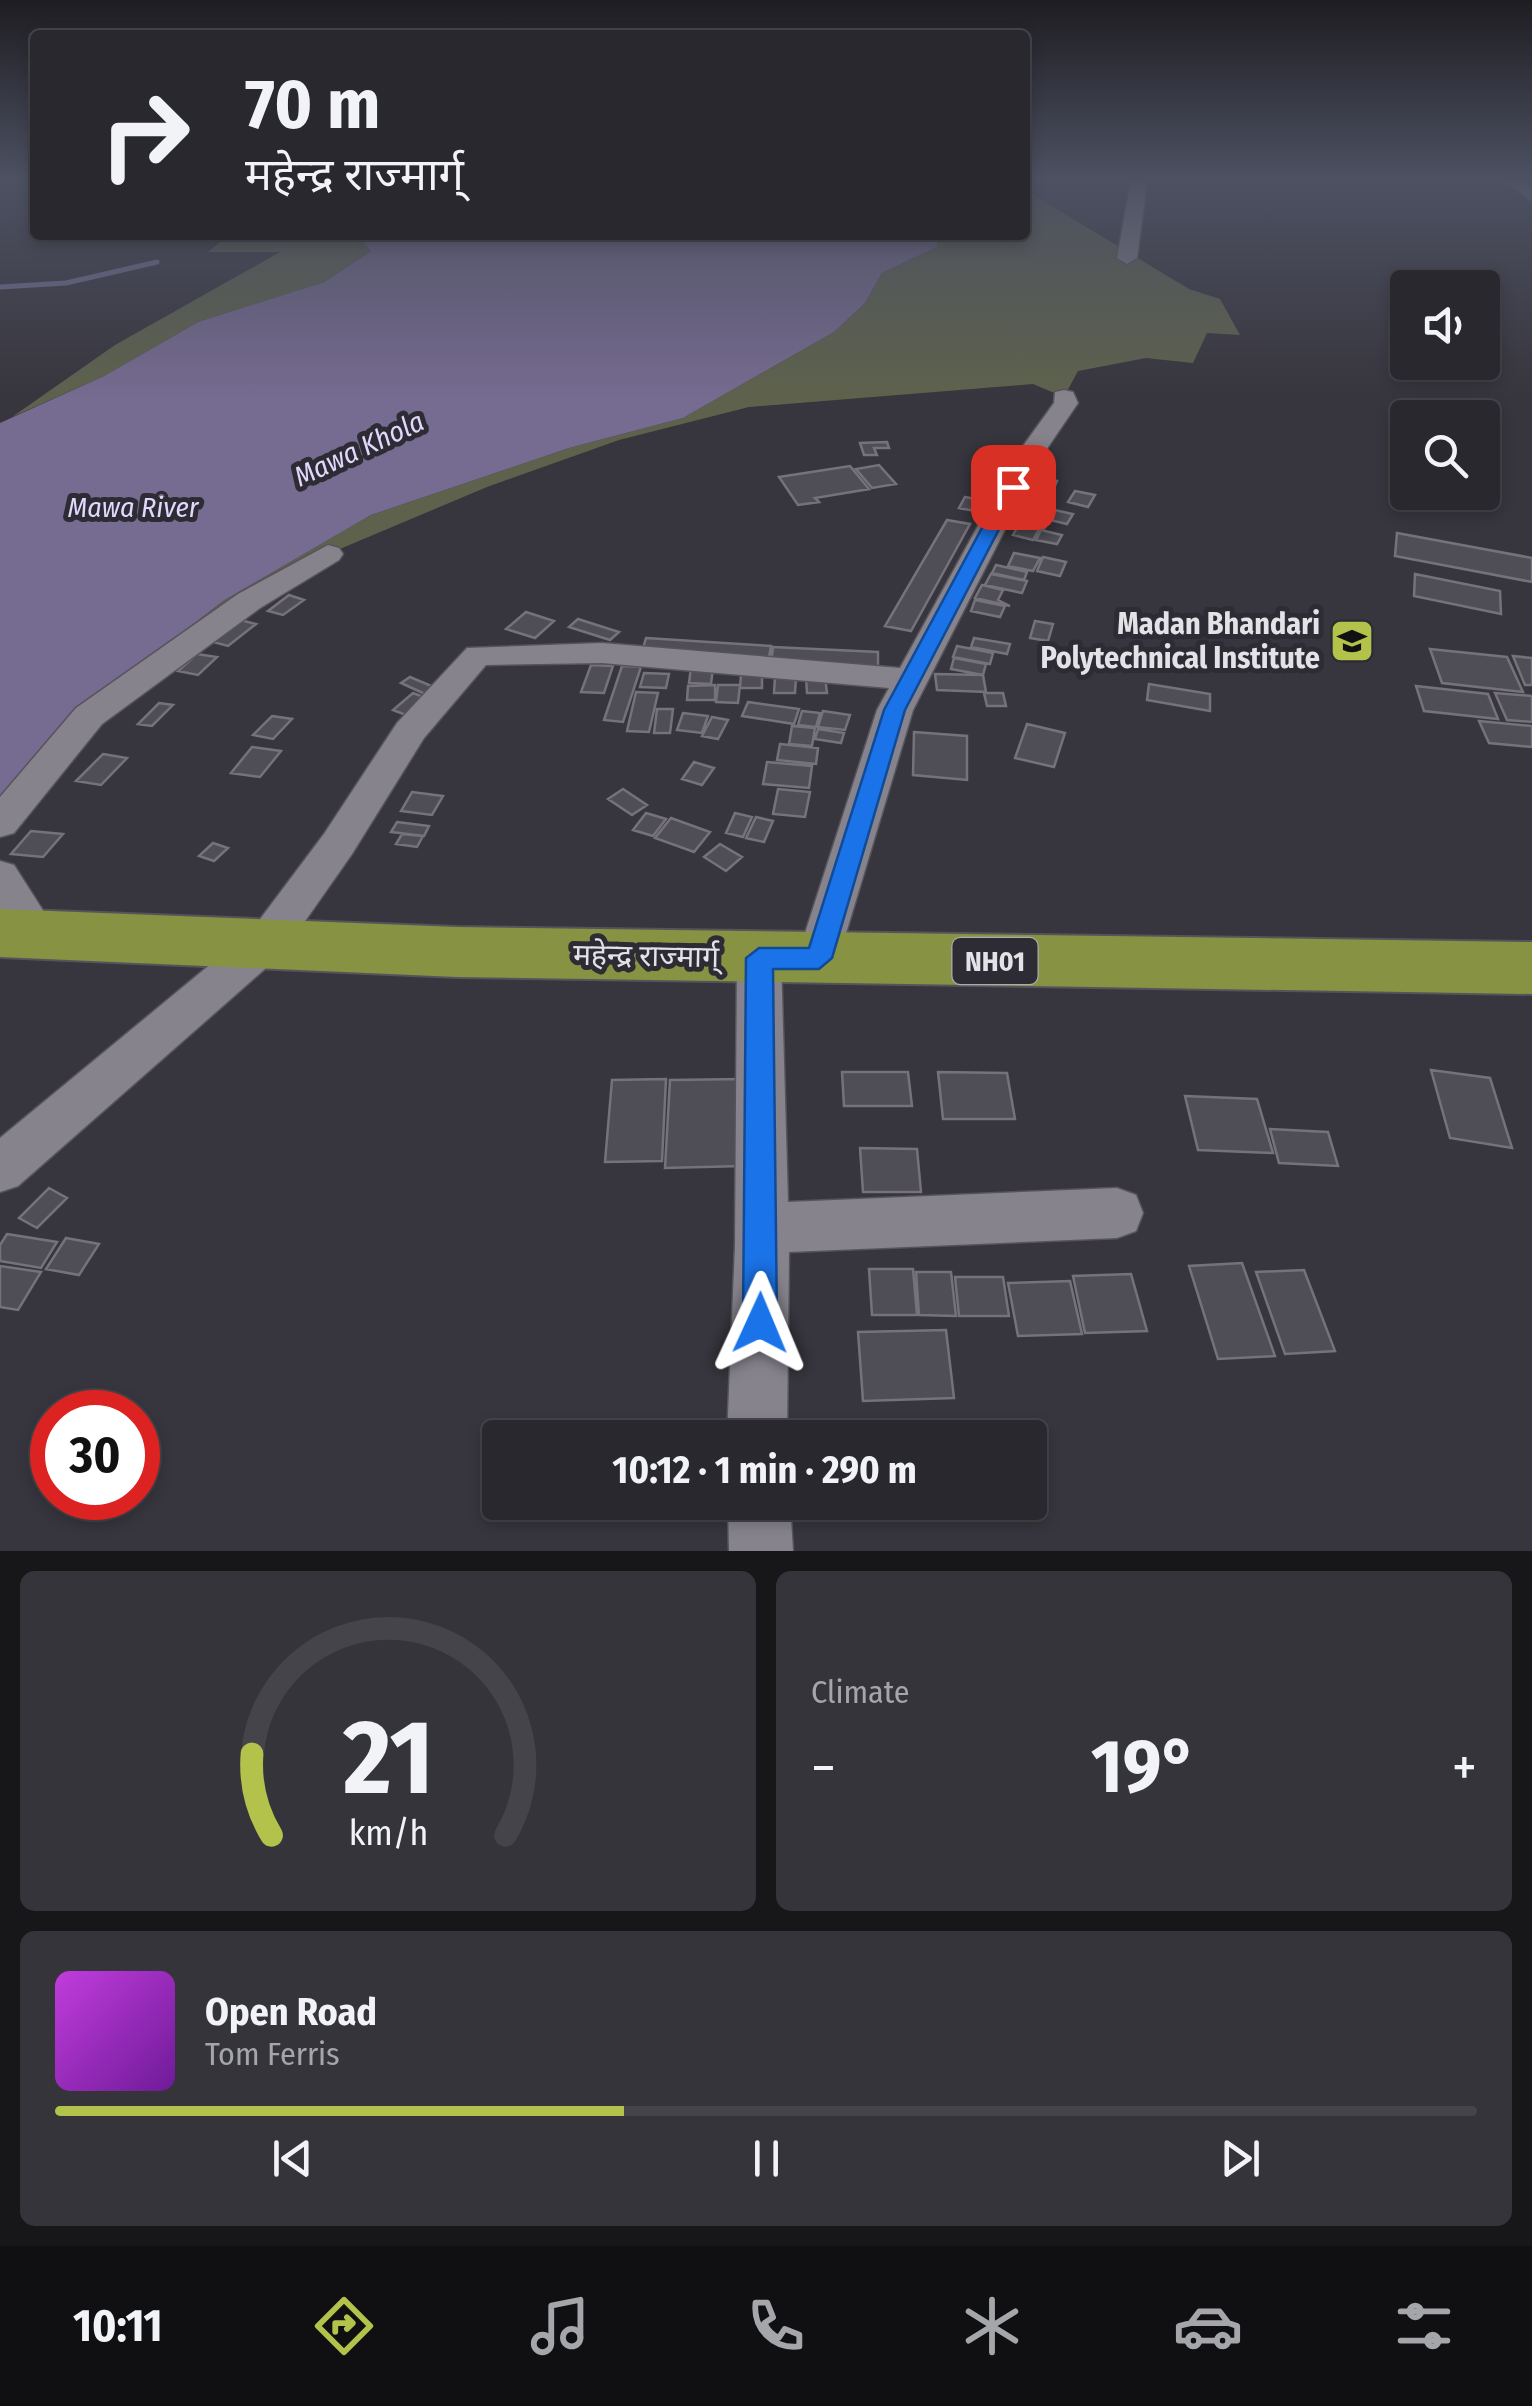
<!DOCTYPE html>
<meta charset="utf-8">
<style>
body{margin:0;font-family:"Fira Sans Condensed","Noto Sans Devanagari",sans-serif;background:#35343a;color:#f1f3f6;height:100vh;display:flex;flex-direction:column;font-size:38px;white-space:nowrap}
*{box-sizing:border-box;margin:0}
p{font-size:32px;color:#a5a6aa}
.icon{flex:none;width:55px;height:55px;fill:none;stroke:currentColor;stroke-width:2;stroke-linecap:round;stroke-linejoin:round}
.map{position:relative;height:1551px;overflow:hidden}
.side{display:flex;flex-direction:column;gap:20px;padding:20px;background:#171619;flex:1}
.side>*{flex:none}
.guide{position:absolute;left:30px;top:30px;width:1000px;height:210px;border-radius:10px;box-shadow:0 5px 15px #0003,0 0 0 2px #45444a;background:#29282e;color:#f1f3f6;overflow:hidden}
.tools{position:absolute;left:1390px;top:270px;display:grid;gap:20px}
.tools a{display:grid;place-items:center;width:110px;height:110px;border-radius:10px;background:#29282e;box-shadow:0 5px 15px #0003,0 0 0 2px #45444a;font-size:50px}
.speed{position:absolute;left:30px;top:1390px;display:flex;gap:20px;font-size:50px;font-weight:700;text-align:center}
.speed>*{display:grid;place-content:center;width:130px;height:130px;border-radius:50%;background:#29282e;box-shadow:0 5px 15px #0003,0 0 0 2px #45444a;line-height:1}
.speed .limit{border:15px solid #d22;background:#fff;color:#111}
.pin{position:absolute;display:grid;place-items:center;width:85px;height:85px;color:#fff;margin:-42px;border-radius:20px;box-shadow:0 5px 15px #0006}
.me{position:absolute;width:110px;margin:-55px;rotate:1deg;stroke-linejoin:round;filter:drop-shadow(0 0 8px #0008)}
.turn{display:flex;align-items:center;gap:35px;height:210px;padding:0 50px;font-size:45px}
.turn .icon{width:130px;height:130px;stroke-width:2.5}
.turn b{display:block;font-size:70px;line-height:85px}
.big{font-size:75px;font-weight:700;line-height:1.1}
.side .card{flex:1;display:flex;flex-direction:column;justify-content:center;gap:15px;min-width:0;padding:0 35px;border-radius:15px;background:#35343a}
.side .dial{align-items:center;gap:0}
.dial svg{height:260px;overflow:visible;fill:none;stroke:#45444a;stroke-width:7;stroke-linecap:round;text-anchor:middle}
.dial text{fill:#f1f3f6;stroke:none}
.song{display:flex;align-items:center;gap:30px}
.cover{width:120px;height:120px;border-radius:15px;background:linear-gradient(135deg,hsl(290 70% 55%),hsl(280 70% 35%))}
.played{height:10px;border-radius:5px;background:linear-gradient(90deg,#b3c24b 40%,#45444a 40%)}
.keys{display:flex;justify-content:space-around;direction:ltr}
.heat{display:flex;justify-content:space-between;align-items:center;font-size:55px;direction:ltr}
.side .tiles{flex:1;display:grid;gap:20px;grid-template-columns:1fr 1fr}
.card:last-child{grid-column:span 2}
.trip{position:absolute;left:482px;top:1420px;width:565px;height:100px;border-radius:10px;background:#29282e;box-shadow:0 5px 15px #0003,0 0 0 2px #45444a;font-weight:700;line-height:100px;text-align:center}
.dock{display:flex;height:160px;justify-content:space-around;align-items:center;background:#101012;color:#a5a6aa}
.dock .icon{width:70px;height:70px}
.dock .current{color:#b3c24b}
.dock b{font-size:45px;color:#f1f3f6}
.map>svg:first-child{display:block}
.green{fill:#5e624c}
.water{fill:#766b90}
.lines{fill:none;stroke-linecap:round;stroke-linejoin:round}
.stream{stroke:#766b90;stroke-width:5}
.building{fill:#4f4d55;stroke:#75727b;stroke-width:2.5}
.minor-casing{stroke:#56545b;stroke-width:3}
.highway-casing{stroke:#56545b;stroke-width:4}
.minor{fill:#86838d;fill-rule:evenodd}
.highway{fill:#879242;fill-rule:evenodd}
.route{fill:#1a73e8;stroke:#114b97;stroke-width:2.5}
.labels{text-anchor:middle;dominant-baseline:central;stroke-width:10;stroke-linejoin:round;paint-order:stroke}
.far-water-label{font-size:28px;font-style:italic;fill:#e2d7fd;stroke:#2d2b33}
.shield{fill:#2d2b33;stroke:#acabb1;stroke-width:2.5}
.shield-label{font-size:28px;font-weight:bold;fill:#e3e2e7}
.poi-label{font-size:30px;font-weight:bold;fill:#e3e2e7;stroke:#2d2b33;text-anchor:end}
.street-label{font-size:30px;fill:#e3e2e7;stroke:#2d2b33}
</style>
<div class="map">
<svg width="1532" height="1551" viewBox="0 0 1532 1551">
<rect width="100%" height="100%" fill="#37353d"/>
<path class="green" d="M1025 190 1189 289 1220 299 1240 335 1207 333 1193 363 1146 358 1078 371 1064 397 1033 384 749 407 619 440 487 487 328 554 80 712 223 601 371 515 569 448 683 418 834 332 865 303 882 273 937 247V235H1025Z
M229 235H356L372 250 324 282 198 322 104 376 12 417 115 345 280 252H208Z"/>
<path class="water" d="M357 235H937V247L882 273 865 303 834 332 683 418 569 448 371 515 223 601 80 712 0 802V423L104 376 198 322 324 282 371 251Z"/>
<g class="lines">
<path class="stream" d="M0 287 66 283 157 262"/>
</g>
<path class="building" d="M887 442 889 448H874L877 455H864L860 443Z
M879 465 896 484 872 488 856 469Z
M850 466 869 489 815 498 819 502 798 505 779 477Z
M1042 478 1057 481 1050 497 1034 494Z
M1075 491 1095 495 1088 507 1068 502Z
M965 497 986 501 981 512 959 508Z
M1027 504 1073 514 1067 524 1021 513Z
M1024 515 1049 521 1044 529 1019 523Z
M947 520 970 524 911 631 885 626Z
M1019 524 1039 529 1033 540 1013 535Z
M1041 530 1062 535 1057 544 1036 540Z
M1397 533 1532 558V582L1395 556Z
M1014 553 1040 558 1033 571 1008 566Z
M1043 557 1066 562 1060 576 1037 571Z
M996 565 1027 572 1024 580 992 573Z
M991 574 1027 581 1022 593 985 585Z
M1415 574 1500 591 1501 614 1414 596Z
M982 585 1003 590 998 600 1010 606 975 598Z
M289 595 304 600 283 615 268 611Z
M975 600 1005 606 1000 617 971 611Z
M526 612 554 621 535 638 506 629Z
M578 619 619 632 610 640 569 627Z
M240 620 256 624 228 646 213 642Z
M1035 621 1053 624 1048 641 1030 638Z
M646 638 771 646 768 663 641 655Z
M974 638 1010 644 1007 654 971 647Z
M957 646 993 653 990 664 953 657Z
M773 647 878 652V668L771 663Z
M1430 649 1507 657 1523 692 1442 683Z
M197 654 217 657 198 675 178 671Z
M1513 656 1532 658V685H1525Z
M954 658 986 664 983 675 951 669Z
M591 665 613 666 604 693 581 692Z
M622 666 641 667 623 722 604 720Z
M691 667 713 668 711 684 689 683Z
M644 673 669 674 666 688 640 687Z
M741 674H762V688H740Z
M935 674 983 675 986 692 937 690Z
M410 677 434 687 425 694 401 683Z
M775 677 796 678 795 693H774Z
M806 677H825L827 693H807Z
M1149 684 1210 694V711L1147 700Z
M715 685V700H687L688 686Z
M718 685H740L738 703 716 702Z
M1416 686 1488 694 1498 719 1424 711Z
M636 692 658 693 649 732 627 731Z
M413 693 426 698 406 715 393 710Z
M984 693H1003L1006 706H987Z
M1495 693 1532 696V722L1507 720Z
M748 702 799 709 794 724 742 716Z
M159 703 173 705 152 726 138 724Z
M657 709H673L670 733H654Z
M802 711 820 713 816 727 798 725Z
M823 711 850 715 845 730 818 727Z
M683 713 708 716 702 733 677 730Z
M272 716 292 719 273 739 253 735Z
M712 717 728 720 718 739 702 736Z
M1479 721 1532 726V747L1489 743Z
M1027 724 1065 733 1054 767 1015 758Z
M792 726 815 728 812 746 789 744Z
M818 729 844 733 841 743 815 739Z
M914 732 967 736V780L913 775Z
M780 744 818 748 816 764 777 760Z
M252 747 281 751 260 777 231 773Z
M103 754 127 758 101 785 76 781Z
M694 762 714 768 702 785 682 779Z
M767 762 812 766 809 788 763 784Z
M623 789 647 805 632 815 608 799Z
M778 789 810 792 805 817 773 814Z
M412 792 443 796 432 815 401 811Z
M646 813 666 819 653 836 633 830Z
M735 813 752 817 743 837 726 833Z
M756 817 773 821 764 842 746 838Z
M671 818 710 832 694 852 655 838Z
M397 822 429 826 424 836 391 832Z
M31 831 63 834 43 857 11 854Z
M402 834 423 836 417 847 396 844Z
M213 843 228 848 214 861 199 856Z
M720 844 742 857 726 871 704 857Z
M1431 1070 1490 1078 1512 1148 1450 1138Z
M842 1072H908L912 1106H844Z
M938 1072 1007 1073 1015 1119H943Z
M666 1079 662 1161 605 1162 612 1080Z
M742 1079 743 1166 665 1168 670 1080Z
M1185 1096 1257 1099 1273 1153 1198 1150Z
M1270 1129 1328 1132 1338 1166 1279 1163Z
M860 1148 917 1149 921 1192H863Z
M49 1188 67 1198 37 1228 19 1218Z
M7 1234 57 1242 41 1268 0 1261V1245Z
M66 1238 99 1244 79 1275 46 1269Z
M1242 1263 1275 1356 1218 1359 1189 1266Z
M0 1266 41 1272 18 1310 0 1307Z
M869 1269H913L917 1315H872Z
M1304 1270 1335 1351 1285 1354 1256 1272Z
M916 1272H951L956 1316 919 1315Z
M1131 1274 1147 1331 1085 1333 1073 1276Z
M955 1277H1003L1009 1316H959Z
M1070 1281 1082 1334 1018 1336 1008 1283Z
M946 1330 954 1398 863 1401 858 1332Z"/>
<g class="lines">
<defs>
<path id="minor" d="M1131 181H1147L1137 258 1127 264 1117 258Z
M1506 181H1525L1532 187V201Z
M1064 390 1073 392 1078 403 1044 453 913 710 835 970 819 975 803 970 797 958 877 710 889 688 602 663 486 665 424 738 352 854 282 954 18 1186 0 1192V1138L252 930 324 834 397 723 467 648 602 643 900 668 1018 453 1054 403 1055 392Z
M328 545 339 548 343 554 339 560 260 608 102 724 14 833 0 837V797L76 708 238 594Z
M0 861 14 865 58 934 51 946 36 951 21 946 0 911Z
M759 941 775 946 781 958 788 1202 1117 1188 1136 1195 1143 1213 1136 1231 1117 1238 789 1252 787 1438H727L735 1246 737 958 743 946Z
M728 1502H790L793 1551H729Z"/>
<path id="highway" d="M0 909 457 927 1532 942V994L457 977 0 957Z"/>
</defs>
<use href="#minor" class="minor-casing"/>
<use href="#highway" class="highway-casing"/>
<use href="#minor" class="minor"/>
<use href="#highway" class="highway"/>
</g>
<linearGradient id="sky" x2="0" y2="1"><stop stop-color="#1e1d22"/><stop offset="0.45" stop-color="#4d5162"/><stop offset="1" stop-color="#4d5162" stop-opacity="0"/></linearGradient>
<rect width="1532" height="399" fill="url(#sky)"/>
<path class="route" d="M1013 482 1021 487 905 710 832 958 819 969H773L777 1323 772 1335 760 1340 748 1335 743 1323 746 958 759 948H809L884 710 1004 487Z"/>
<defs>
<symbol id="university-square" viewBox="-11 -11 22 22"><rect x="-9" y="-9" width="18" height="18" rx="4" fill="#b3c24b" stroke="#2d2b33"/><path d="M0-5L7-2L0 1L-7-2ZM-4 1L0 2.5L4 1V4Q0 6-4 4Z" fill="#111"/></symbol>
</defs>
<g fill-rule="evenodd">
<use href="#university-square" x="1327" y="616" width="50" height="50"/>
</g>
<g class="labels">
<g class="far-water-label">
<text transform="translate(359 449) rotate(-25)">Mawa Khola</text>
<text x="133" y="507">Mawa River</text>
</g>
<rect class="shield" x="952.5" y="938" width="85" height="46" rx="8"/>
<g class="shield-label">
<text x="995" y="961">NH01</text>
</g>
<g class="poi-label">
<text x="1320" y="624">Madan Bhandari<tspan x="1320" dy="34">Polytechnical Institute</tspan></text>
</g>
<g class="street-label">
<text transform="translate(646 956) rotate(1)">महेन्द्र राज्मार्ग्</text>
</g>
</g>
</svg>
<div class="tools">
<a><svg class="icon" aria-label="sound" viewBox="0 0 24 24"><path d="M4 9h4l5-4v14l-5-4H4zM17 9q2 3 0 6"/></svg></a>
<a><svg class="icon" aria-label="search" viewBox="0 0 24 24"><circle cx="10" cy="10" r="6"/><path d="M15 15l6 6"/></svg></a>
</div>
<div class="speed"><div class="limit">30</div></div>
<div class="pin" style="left:1013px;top:487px;background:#d93025"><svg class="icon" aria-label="arrive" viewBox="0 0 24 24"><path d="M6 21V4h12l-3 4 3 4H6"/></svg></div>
<svg class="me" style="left:760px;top:1323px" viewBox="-20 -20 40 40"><path d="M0-17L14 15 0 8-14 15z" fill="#1a73e8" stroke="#fff" stroke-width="4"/></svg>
<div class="trip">10:12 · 1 min · 290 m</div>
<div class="guide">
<div class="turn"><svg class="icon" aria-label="right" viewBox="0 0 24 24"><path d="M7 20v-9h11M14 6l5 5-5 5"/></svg><div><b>70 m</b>महेन्द्र राज्मार्ग्</div></div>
</div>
</div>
<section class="side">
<div class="tiles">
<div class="card dial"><svg viewBox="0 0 100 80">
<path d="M14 69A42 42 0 1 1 86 69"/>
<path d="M14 69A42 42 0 0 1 8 44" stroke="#b3c24b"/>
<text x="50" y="56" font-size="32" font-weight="700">21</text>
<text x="50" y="72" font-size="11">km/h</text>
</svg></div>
<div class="card"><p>Climate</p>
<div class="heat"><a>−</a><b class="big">19°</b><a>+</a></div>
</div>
<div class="card">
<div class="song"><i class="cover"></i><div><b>Open Road</b><p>Tom Ferris</p></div></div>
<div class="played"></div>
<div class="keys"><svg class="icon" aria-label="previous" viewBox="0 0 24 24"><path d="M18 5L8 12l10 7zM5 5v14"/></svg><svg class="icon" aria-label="pause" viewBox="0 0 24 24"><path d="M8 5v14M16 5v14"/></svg><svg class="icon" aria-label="next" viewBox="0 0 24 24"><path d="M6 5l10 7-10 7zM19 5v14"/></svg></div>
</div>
</div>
</section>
<nav class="dock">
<b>10:11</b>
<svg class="icon current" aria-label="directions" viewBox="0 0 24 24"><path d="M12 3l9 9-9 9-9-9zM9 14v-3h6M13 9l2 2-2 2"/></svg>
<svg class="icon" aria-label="music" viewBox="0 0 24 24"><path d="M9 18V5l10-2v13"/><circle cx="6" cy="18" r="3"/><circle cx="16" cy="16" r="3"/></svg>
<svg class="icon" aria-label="phone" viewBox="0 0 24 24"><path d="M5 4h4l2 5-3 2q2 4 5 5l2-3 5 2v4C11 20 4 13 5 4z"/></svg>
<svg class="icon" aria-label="climate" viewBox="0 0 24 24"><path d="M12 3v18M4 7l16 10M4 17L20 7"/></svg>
<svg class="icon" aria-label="car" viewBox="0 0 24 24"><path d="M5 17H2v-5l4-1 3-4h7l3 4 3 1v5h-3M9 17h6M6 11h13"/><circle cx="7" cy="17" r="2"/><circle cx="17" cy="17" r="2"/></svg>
<svg class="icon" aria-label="filters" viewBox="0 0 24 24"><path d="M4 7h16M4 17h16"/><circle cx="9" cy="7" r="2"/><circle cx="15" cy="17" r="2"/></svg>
</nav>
